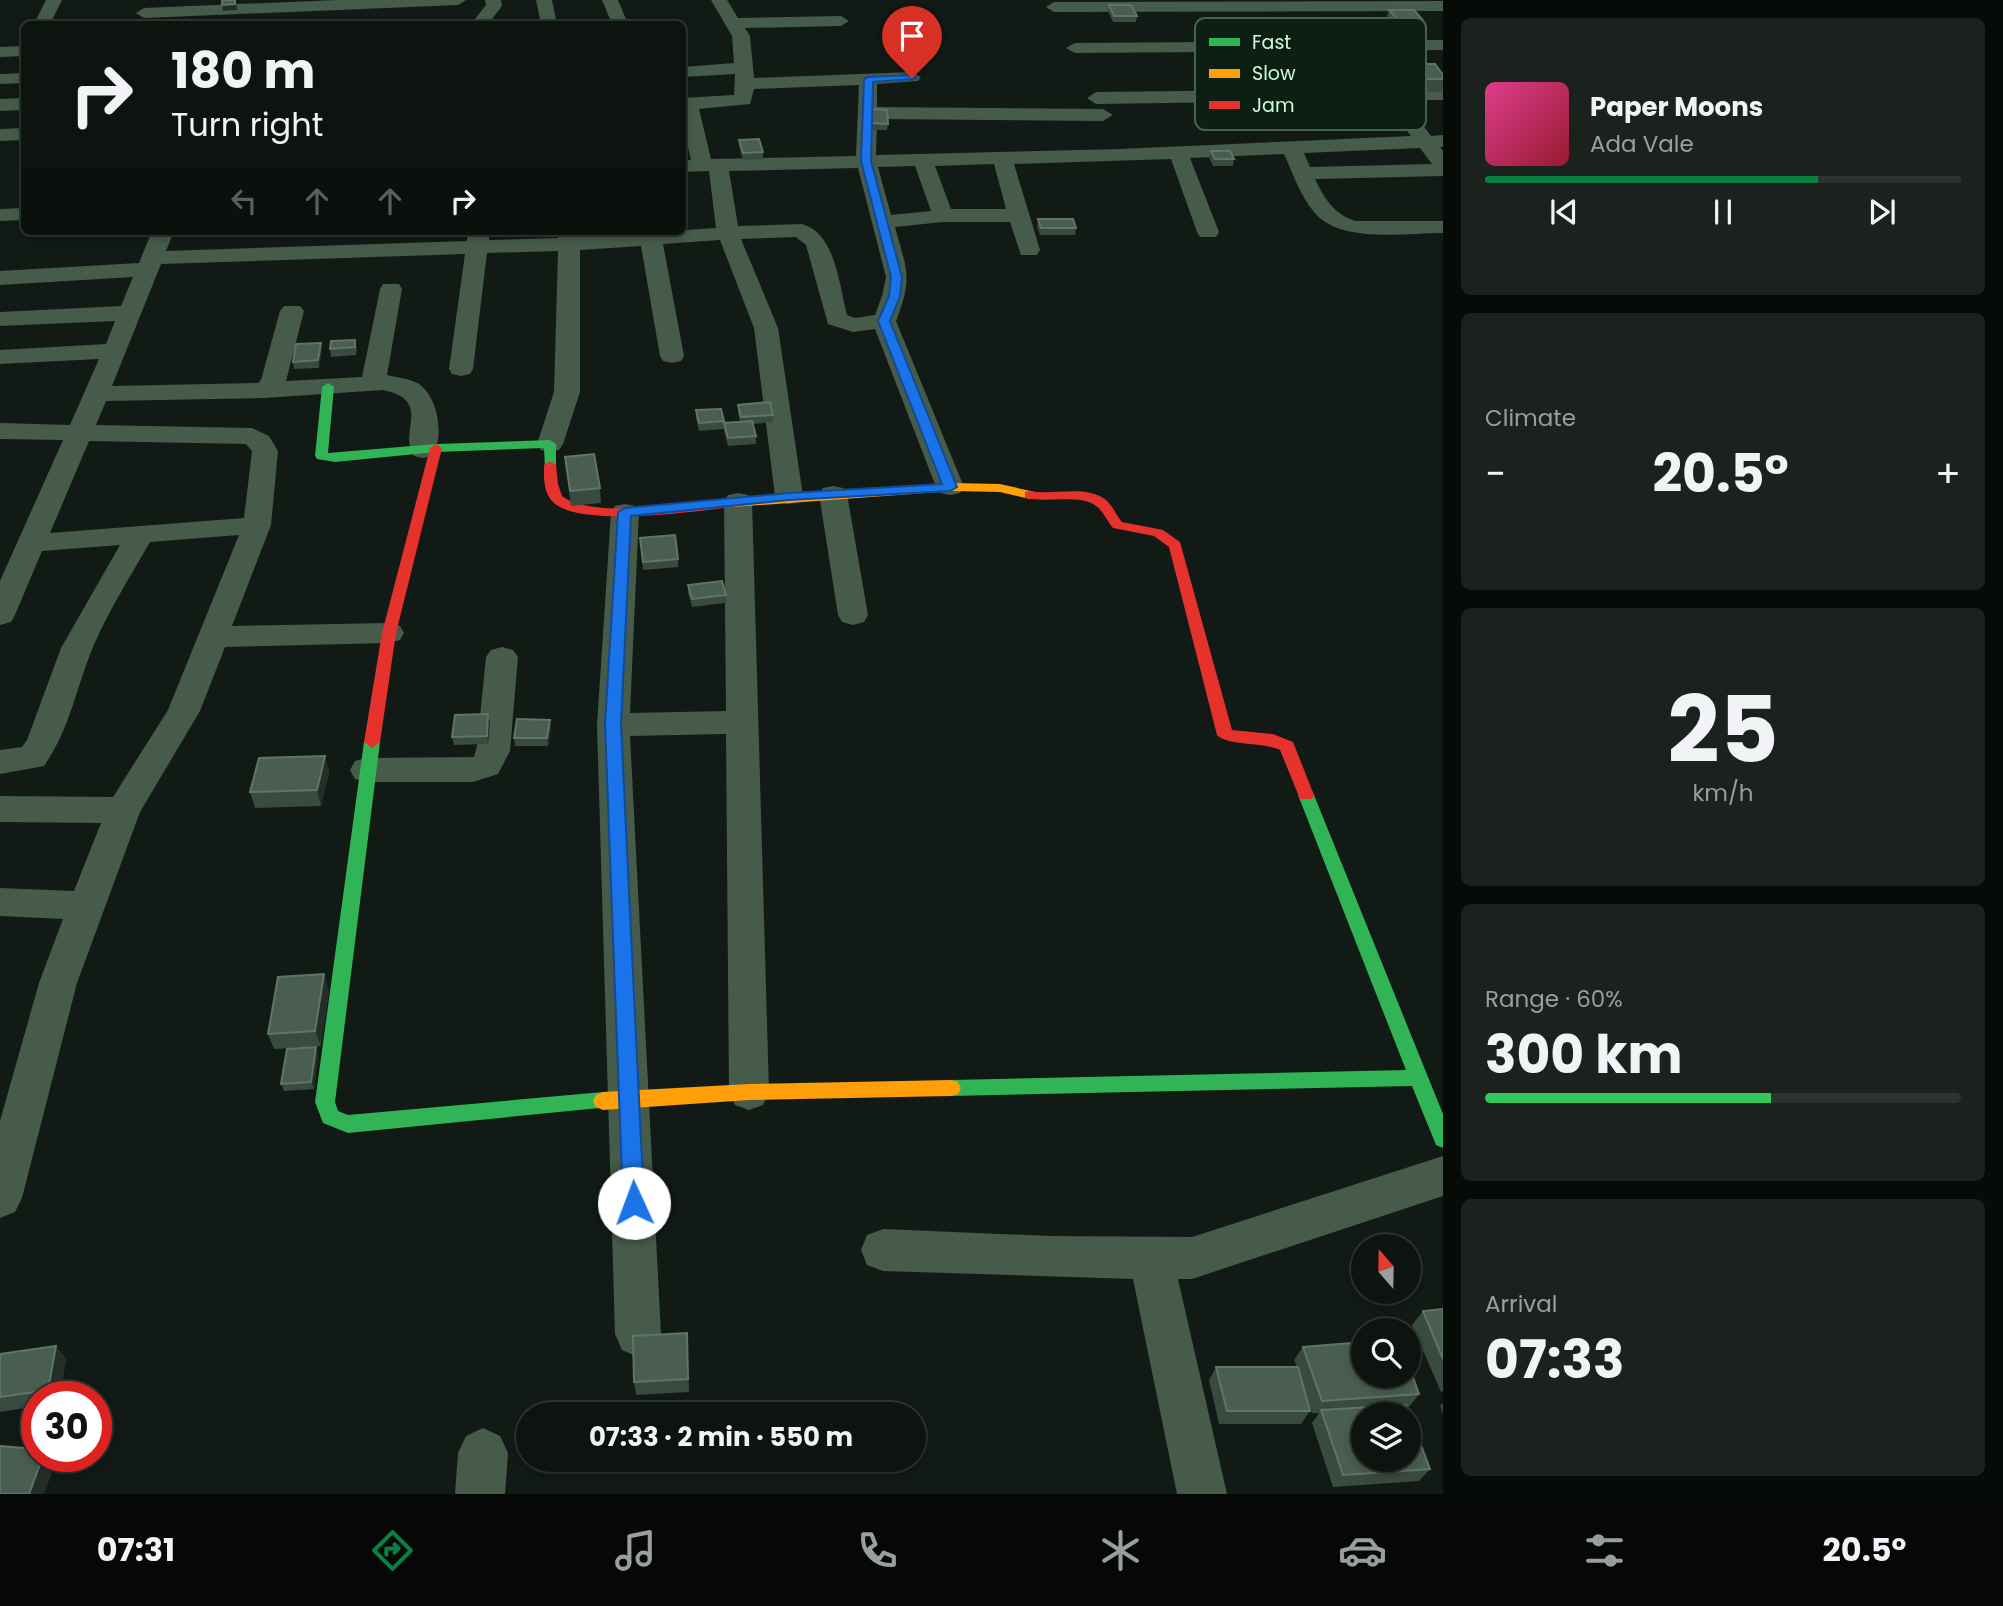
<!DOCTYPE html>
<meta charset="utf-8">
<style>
body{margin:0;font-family:Poppins,sans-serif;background:#1b211d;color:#f1f3f6;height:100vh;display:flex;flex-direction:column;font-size:26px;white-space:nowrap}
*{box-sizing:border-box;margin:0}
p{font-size:23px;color:#9a9e9e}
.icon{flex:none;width:38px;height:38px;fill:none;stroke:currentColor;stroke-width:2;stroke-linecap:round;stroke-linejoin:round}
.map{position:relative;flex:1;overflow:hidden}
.details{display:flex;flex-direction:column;gap:18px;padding:18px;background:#070b08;width:560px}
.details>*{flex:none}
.banner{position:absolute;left:21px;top:21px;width:665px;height:214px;border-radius:10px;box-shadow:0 4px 10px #0003,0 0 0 2px #2d332f;background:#0d140f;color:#f1f3f6;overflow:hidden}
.needle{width:46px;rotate:340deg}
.buttons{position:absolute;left:1351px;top:1234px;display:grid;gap:14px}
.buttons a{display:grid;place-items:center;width:70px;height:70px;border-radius:50%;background:#0d140f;box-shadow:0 4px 10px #0003,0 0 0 2px #2d332f;font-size:35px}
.speed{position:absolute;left:21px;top:1381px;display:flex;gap:14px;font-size:35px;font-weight:700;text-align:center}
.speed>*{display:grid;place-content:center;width:91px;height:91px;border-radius:50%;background:#0d140f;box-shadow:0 4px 10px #0003,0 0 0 2px #2d332f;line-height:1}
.speed .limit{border:10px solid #d22;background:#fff;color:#111}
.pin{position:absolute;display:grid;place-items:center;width:60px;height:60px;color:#fff;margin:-72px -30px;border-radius:50% 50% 50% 0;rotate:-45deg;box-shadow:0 0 7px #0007}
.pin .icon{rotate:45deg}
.me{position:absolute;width:77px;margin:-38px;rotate:358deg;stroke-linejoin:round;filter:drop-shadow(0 0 5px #0008)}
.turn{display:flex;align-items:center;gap:24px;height:147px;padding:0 35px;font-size:32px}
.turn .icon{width:91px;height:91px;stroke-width:2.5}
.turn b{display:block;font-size:49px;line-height:60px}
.lanes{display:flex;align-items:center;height:66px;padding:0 35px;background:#0003;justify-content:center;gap:35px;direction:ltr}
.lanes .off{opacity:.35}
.big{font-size:52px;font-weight:700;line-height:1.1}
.details .tile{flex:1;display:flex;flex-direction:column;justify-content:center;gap:10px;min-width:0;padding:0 24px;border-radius:10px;background:#1b211d}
.details .dial{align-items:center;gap:0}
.dial b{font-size:91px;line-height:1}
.song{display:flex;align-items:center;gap:21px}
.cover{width:84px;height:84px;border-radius:10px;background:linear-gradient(135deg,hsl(330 70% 55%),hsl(350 70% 35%))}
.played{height:7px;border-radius:4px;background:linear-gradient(90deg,#0b8043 70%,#2d332f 70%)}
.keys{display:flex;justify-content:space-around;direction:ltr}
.heat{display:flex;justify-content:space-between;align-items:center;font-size:38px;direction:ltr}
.charge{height:10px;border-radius:5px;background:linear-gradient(90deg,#34c759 60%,#2d332f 0)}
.trip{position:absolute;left:516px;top:1402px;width:410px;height:70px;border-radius:35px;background:#0d140f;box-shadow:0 4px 10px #0003,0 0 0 2px #2d332f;font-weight:700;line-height:70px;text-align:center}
.tabs{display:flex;height:112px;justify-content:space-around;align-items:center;background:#050806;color:#9a9e9e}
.tabs .icon{width:49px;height:49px}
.tabs .current{color:#0b8043}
.tabs b{font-size:32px;color:#f1f3f6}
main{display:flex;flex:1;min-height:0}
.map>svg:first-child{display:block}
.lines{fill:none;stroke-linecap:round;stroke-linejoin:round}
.street{fill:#465b4a;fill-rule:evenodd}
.fast{fill:#30b455;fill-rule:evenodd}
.slow{fill:#ff9f0a;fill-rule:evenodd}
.jam{fill:#e5322d;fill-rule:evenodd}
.wall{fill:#394a40}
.shaded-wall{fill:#222e27}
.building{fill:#495d50;stroke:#5d7666;stroke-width:2;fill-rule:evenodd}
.route{fill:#1a73e8;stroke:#114b97;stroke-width:2}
.key{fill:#0d1e13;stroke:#46614f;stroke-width:2}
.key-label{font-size:19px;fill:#ccfddb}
</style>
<main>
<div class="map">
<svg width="1443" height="1494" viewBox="0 0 1443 1494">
<rect width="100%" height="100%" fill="#111a14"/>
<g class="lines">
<path class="street" d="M46 0H62L50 24H34Z
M337 0H466L458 5 144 18 136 13 144 8Z
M485 0H501L502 6 491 20V24H475V19L486 5Z
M536 0H552L557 24H541Z
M602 0H618L628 24H612Z
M711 0H727L738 18 841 16 849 21 841 26 745 28 750 36 754 78 912 72 921 77 918 81 877 84V107L1103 109 1113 115 1103 121 877 119 876 155 1120 149 1411 136 1384 100 1096 104 1087 98 1096 92 1376 89 1347 51 1075 53 1066 48 1075 43 1339 41 1334 34 1343 29 1349 30 1357 40H1443V50L1365 51 1395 89 1443 88V100H1403L1431 136 1443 135V147H1440L1443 151V176L1315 179C1324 198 1334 214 1355 221H1443V233C1405 233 1340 244 1314 212 1300 195 1293 174 1284 154L1190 158 1219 232 1216 237H1200L1197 232 1171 159 1014 164 1040 250 1037 255H1021L1010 222H943L895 227C907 271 913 277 896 321L964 487 960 493 950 495 940 493 936 487 875 329 853 332 828 324 806 245 796 237 741 239 778 328 803 496 799 502 789 504 779 502 775 496 754 328 720 240 663 244 684 356 681 361 672 363 663 361 660 356 641 246 580 250V392L563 444 559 450 550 452 541 450 537 444 554 392 558 251 487 253 473 369 470 374 461 376 452 374 449 369 465 254 161 264 112 386 258 383 261 380 280 311 284 306H300L304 311 286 381 362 377 380 289 383 284H399L402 289 387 375C397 378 409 378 419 384 438 397 445 437 432 456L423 458 414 456C397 432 434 401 383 390L264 398 106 401 96 425 252 428 269 436 278 451 271 525 232 626 389 623 400 626 404 633 400 640 389 643 225 647 200 711 140 812 77 983 22 1198 15 1212 0 1218V1121L39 983 63 919 0 916V888L74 891 101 823 0 822V796L113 797 168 710 239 535 150 542C130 577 109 610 93 647 76 688 70 729 44 766L0 774V750L22 747 27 740 61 648 120 545 42 551 15 615 11 622 0 625V581L63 440 0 439V423L70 425 99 359 0 364V350L106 344 115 321 0 326V312L121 306 133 277 0 285V271L139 263 152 231H174L166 251 467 241 468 231H490L489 240 558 238V231H580V237L716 228 709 171 682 172V160H691L682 122V98L734 95 735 74 682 77V67L734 63 732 36ZM859 85 856 156 711 159 699 109 750 104 754 89ZM1420 148 1432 164 1310 167 1304 153ZM994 164 1006 209H951L935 166ZM915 166 931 211 891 215 878 167ZM858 168 886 277 882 296 875 315 855 318 847 315C839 286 836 233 802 224L738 226 729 171ZM89 441 246 444 252 451 244 518 50 533Z
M1443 1V11L1054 12 1046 7 1054 2Z
M24 46V56L0 57V47Z
M24 73V83L0 84V74Z
M24 98V110L0 111V99Z
M24 128V140L0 141V129Z
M24 208V220L0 221V209Z
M833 486 843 488 847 494 868 615 864 622 853 625 842 622 838 615 819 494 823 488Z
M738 493 748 495 752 501 769 1092 763 1105 749 1110 735 1105 729 1092 726 734 630 736 661 1334 654 1350 638 1357 622 1350 615 1334 597 725 611 512 615 506 625 504 635 506 639 512 630 713 726 711 724 501 728 495Z
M502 647 513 650 518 657 510 751 498 774 473 782H367L355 779 350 770 355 761 367 758 474 757 477 746 486 657 491 650Z
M1443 1156V1196L1192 1279H1178L1227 1494H1177L1133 1279 883 1271 867 1265 861 1250 867 1235 883 1229 1050 1236 1192 1237Z
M483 1428 500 1436 508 1453 505 1494H455L458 1453 466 1436Z"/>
<path class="fast" d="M328 383 334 387 328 453 436 444 550 440 556 444V465L550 469 545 468 544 448 436 452 335 462 317 459 315 456 322 387Z
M372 736 380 742 335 1102 338 1111 348 1115 603 1092 610 1095 613 1101 610 1107 348 1133 323 1123 315 1102 364 742Z
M1306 789 1312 791 1314 795 1443 1114V1148L1436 1145 1412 1086 951 1096 944 1094 941 1088 944 1082 951 1080 1406 1070 1298 795 1300 791Z"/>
<path class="slow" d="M953 483 1000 484 1035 492 1037 495 1030 499 1000 492 953 491 733 507 726 503 733 499Z
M951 1080 958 1082 961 1088 958 1094 951 1096 749 1100 603 1110 596 1107 593 1101 596 1095 603 1092 749 1084Z"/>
<path class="jam" d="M436 444 442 448 396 633 380 742 372 748 364 742 382 633 430 448Z
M550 461 556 465 558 484 562 496C592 520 694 503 733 499L740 503 733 507C697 511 577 529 552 501 543 491 544 477 544 465Z
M1030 491C1053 496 1085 484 1106 500 1113 506 1116 515 1122 522L1163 530 1180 542 1232 730 1273 734 1293 742 1314 795 1312 799H1300L1280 750C1264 742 1227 746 1217 735L1169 547 1154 536 1113 528C1107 521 1103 511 1096 506 1081 494 1046 503 1025 498V492Z"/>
</g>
<path class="wall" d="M1109 5 1137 16 1136 22H1113L1108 11Z
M1389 10 1422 19 1420 25H1395L1387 16Z
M1411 64 1443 75V88L1442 92H1417L1407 76Z
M871 109 888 124 887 130H871Z
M739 140 763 152V159L743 160 739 146Z
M1211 151 1234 159 1233 166H1213L1209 157Z
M1038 219 1076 228 1075 235H1040L1037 226Z
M357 347 356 355 331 357 330 349Z
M322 350 319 368 294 369 293 362Z
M738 405 773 415V422L753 424 756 436V444L728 446 724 431V423L740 422 738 412Z
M696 410 724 421V429L699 431 696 418Z
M565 457 600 488 601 503 571 506Z
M640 538 678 559V567L643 570Z
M688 585 726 595V603L692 607 688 593Z
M490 722 488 744 454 745 452 737Z
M551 728 548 746H515L514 738Z
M325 756 329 772 321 806 255 808 250 792Z
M329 990 321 1046 274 1049 268 1034Z
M316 1047 318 1055 314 1089 284 1091 281 1084Z
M1443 1309V1391L1441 1392 1412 1325 1423 1311Z
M687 1333 689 1392 636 1395 634 1382Z
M56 1346 66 1359 60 1396H37V1406L0 1412V1354Z
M1303 1347 1363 1376 1419 1394 1409 1407H1407L1430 1469 1419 1481 1333 1487 1312 1423 1319 1413H1312L1304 1389 1310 1411 1301 1424H1219L1209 1380 1216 1367H1297L1294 1360Z
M1443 1403V1414L1440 1406Z"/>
<path class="shaded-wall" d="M236 0 237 10 223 11 222 5Z
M321 343 322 350 319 368 318 360Z
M488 714 490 722 488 744 487 736Z
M550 720 551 728 548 746 547 738Z
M325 756 329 772 321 806 317 790Z
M324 974 329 990 321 1046 315 1031Z
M316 1047 318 1055 314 1089 311 1082Z
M56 1346 66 1359 60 1396H53L48 1390Z
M43 1456H51L56 1462 44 1494H29Z"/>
<path class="building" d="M222 0H235V4L222 5Z
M1109 5H1131L1137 16H1114Z
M1389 10H1414L1422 19H1397Z
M1411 64H1435L1443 75V79H1422Z
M871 109 887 110 888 124 872 123Z
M759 139 763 152 743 153 739 140Z
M1211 151H1230L1234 159H1215Z
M1038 219H1073L1076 228H1041Z
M355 340V347L330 349 331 341Z
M321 343 318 360 293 362 296 344Z
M770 402 773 415 741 417 738 405Z
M721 409 724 421 699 423 696 410Z
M752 421 756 436 728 438 724 423Z
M594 454 600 488 570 491 565 457Z
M675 535 678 559 643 562 640 538Z
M722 581 726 595 692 599 688 585Z
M488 714 487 736 452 737 455 715Z
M517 719 550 720 547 738H514Z
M325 756 317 790 250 792 259 758Z
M324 974 315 1031 268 1034 278 977Z
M316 1047 311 1082 281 1084 287 1049Z
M1443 1309V1359L1423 1311Z
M687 1333 688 1379 634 1382 633 1336Z
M1363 1342V1376H1409V1366L1419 1394 1322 1401 1303 1347Z
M56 1346 48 1390 0 1397V1354Z
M1216 1367H1298L1310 1411H1227Z
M1406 1405 1430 1469 1343 1475 1321 1410ZM1363 1414H1409V1460H1363Z
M0 1446 37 1449V1456H43L29 1494H0Z"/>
<path class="route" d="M912 75 916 78 915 79 873 82 871 161 902 277 900 296 890 321 957 487 950 491 789 500 631 516 621 724 644 1203 641 1210 634 1213 626 1210 623 1203 605 724 618 512 625 508 789 493 942 484 878 321 889 296 891 277 861 161 864 79 868 77Z"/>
<rect x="1195" y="18" width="231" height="112" rx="10" class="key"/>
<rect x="1209" y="38" width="31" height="8" fill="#30b455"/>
<rect x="1209" y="69" width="31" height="9" fill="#ff9f0a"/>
<rect x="1209" y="101" width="31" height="8" fill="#e5322d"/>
<g class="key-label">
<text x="1252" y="49">Fast</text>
<text x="1252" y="80">Slow</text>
<text x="1252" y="112">Jam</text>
</g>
</svg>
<div class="buttons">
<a><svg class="needle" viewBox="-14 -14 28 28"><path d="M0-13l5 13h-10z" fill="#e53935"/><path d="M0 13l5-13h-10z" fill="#9a9e9e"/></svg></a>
<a><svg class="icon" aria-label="search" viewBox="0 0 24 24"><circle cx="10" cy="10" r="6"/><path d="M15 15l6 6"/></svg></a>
<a><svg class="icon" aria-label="layers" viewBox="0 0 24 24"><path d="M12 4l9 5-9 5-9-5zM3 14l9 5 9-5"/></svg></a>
</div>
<div class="speed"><div class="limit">30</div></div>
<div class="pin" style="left:912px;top:78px;background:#d93025"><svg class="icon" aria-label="arrive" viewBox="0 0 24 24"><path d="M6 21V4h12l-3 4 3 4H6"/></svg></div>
<svg class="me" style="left:634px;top:1203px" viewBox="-20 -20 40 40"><circle r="19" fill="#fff"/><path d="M0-13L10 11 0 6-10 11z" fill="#1a73e8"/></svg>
<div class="trip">07:33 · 2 min · 550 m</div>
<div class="banner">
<div class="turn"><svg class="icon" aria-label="right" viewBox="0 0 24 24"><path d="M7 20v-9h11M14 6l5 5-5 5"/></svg><div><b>180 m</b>Turn right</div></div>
<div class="lanes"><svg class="icon off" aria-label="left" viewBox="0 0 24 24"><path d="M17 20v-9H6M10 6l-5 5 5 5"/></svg><svg class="icon off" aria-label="ahead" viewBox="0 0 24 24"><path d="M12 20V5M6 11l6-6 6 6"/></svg><svg class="icon off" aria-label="ahead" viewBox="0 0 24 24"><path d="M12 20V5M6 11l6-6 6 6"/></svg><svg class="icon" aria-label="right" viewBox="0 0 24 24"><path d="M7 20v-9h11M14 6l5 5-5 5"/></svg></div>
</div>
</div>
<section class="details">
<div class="tile">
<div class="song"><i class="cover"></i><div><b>Paper Moons</b><p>Ada Vale</p></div></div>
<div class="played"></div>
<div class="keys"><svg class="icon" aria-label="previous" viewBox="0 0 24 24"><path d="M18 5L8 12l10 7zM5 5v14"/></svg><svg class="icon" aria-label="pause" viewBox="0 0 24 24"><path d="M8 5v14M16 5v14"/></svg><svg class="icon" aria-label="next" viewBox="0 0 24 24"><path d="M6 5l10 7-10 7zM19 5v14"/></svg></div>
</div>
<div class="tile"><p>Climate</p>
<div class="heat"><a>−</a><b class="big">20.5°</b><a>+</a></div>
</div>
<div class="tile dial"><b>25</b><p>km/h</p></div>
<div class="tile"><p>Range · 60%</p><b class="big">300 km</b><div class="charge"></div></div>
<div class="tile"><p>Arrival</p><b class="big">07:33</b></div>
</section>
</main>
<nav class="tabs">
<b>07:31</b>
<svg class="icon current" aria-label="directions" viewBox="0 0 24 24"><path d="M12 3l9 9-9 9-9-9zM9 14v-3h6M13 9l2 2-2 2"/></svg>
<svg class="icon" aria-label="music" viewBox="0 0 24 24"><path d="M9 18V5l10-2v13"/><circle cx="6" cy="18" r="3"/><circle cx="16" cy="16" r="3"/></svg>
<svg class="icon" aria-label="phone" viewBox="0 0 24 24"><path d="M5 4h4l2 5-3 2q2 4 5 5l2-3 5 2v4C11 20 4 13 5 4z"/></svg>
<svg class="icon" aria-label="climate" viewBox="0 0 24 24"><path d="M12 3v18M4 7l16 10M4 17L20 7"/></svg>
<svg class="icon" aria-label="car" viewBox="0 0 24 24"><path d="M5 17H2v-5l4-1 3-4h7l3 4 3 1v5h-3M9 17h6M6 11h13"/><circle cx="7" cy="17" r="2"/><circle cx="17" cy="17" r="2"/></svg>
<svg class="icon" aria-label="filters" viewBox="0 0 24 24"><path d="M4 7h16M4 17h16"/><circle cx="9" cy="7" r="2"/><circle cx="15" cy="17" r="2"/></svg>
<b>20.5°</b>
</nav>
